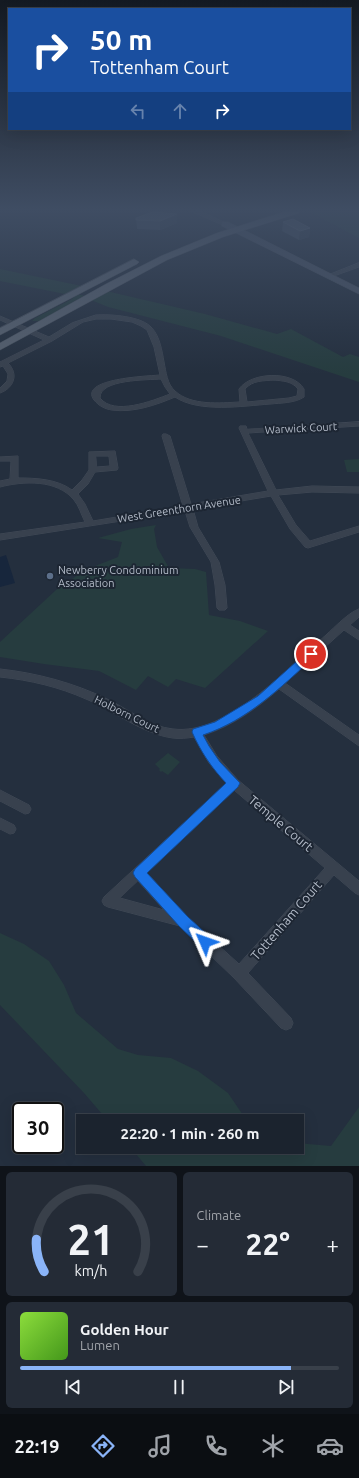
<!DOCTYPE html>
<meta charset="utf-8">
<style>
body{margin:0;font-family:Ubuntu,sans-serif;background:#242b36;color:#f1f3f6;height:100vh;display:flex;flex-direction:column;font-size:15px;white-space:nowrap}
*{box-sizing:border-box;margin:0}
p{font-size:13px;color:#a0a4aa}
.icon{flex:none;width:22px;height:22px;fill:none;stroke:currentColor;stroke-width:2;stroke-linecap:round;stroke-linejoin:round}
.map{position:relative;height:1166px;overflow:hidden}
.panel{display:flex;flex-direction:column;gap:6px;padding:6px;background:#0f1319;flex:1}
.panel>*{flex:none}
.top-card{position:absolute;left:8px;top:8px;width:343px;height:122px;border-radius:0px;box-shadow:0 4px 16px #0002,0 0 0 1px #39404a;background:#1a4fa0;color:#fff;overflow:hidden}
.speed{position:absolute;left:12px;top:1102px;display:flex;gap:8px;font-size:20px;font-weight:700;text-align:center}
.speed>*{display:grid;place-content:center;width:52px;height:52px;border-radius:50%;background:#1b232e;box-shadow:0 4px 16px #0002,0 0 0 1px #39404a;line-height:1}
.speed .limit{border:2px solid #111;border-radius:6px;background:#fff;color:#111}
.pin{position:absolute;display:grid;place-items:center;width:34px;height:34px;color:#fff;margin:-17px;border:2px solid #fff;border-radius:50%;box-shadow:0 1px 4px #0007}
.me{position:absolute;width:44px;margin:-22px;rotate:313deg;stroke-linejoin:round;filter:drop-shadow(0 0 3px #0008)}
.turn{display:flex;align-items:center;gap:14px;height:84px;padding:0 16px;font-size:18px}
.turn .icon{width:52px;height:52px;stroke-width:2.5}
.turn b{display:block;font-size:28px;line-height:34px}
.lanes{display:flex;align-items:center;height:38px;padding:0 16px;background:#0003;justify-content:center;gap:20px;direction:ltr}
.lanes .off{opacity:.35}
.big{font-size:30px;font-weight:700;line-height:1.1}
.panel .widget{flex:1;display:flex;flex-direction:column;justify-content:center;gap:6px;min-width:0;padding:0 14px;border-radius:6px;background:#242b36}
.panel .dial{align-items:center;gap:0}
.dial svg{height:104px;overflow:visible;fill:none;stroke:#39404a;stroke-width:7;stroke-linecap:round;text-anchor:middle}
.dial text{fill:#f1f3f6;stroke:none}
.song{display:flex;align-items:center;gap:12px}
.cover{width:48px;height:48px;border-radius:6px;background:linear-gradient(135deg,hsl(90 70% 55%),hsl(100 70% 35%))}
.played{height:4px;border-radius:2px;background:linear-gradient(90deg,#8ab4f8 85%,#39404a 85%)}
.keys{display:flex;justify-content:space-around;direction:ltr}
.heat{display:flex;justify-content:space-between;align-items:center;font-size:22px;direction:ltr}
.panel .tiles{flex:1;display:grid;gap:6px;grid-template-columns:1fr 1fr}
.widget:last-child{grid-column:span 2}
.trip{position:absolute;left:76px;top:1114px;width:228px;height:40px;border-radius:0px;background:#1b232e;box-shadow:0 4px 16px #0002,0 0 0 1px #39404a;font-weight:700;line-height:40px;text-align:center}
.dock{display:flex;height:64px;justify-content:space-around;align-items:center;background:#0b0e12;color:#a0a4aa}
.dock .icon{width:28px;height:28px}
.dock .current{color:#8ab4f8}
.dock b{font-size:18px;color:#f1f3f6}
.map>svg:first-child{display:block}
.green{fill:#263c3f}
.water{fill:#17263c}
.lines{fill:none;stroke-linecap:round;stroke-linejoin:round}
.minor-casing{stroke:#414a57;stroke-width:1}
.tertiary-casing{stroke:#414a57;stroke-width:1}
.secondary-casing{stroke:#414a57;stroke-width:1}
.primary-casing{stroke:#414a57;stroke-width:1}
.minor{fill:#38414e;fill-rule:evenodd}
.tertiary{fill:#38414e;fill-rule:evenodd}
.secondary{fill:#465061;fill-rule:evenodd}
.primary{fill:#56606e;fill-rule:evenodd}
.wall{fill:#3f4b5c}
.shaded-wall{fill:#2f3b4b}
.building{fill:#4b5868;stroke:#5c6777}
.route{fill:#1a73e8;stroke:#114b97}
.service-dot{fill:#5c6f8a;stroke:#1d2633;stroke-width:1.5}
.labels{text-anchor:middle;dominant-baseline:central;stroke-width:4;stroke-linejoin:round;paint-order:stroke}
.street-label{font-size:11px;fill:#b4bcc9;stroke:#1d2633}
.poi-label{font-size:11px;fill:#b4bcc9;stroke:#1d2633;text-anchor:start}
.near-street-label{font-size:13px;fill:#b4bcc9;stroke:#1d2633}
</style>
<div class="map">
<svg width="359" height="1166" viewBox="0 0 359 1166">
<rect width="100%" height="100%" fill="#242f3e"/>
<path class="green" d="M314 211H359V238L310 212Z
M0 269 82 286 65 294 0 281Z
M102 290 205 314 277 334 291 329 343 357 350 354 359 357V382L221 336 108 307 86 298Z
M76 294 86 296 41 321H32L35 318 72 299Z
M359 459V472H347L344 460Z
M156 525 154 529 157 547 169 568 195 569 206 572 209 615 240 621 268 631 205 688 176 679 168 687 148 676 136 690 99 671 44 664 0 657V642L56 590 85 570 118 557 122 542 98 538 131 529Z
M168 753 180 762 168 775 162 771 161 772 159 770 160 769 155 764Z
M0 933 24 944 49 961 64 985 76 1013 118 1049 138 1055 171 1058 198 1071 228 1093 247 1121H108L84 1093 0 1005Z
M359 1107V1166H146L130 1147H297V1143L331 1146Z"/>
<path class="water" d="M6 555 15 583 0 587V557Z"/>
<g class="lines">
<defs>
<path id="minor" d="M359 263V267L331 277 326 276Z
M96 315C110 314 142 316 152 328 160 337 162 351 164 362 166 372 167 384 175 391 191 406 220 403 240 402L239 389C251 372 293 370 304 389V397C295 403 281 403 270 404 243 406 199 413 175 397 156 405 133 413 112 410 105 409 99 406 94 400 78 378 151 376 160 375L154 347 147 330 141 326 132 322 111 319H96L83 322 52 341 8 363C19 374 14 388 0 393V388L7 381 8 374 3 366 0 367V362L44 340 0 320V316L49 337 72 323ZM161 379 165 387 170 394C152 401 114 416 100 398 99 379 148 380 161 379ZM274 380C283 381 292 381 298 389L297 396 289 398 247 402 245 389C253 380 263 381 274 380Z
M359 422V426L248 433 276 490 312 486 359 487V493L312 492 278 495 296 525 310 541 359 526V532L308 548 305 547 290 529 271 496 193 509 198 527 219 562 225 585 227 608 225 610H219L217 608 215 585 211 562 190 527 185 511 0 540V534L85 522C81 514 79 506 74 500 57 479 23 481 0 487V481L10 479 11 461H0V457L18 456V478C36 478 57 479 72 490L82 480 89 470V452L115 451 118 468 117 470 95 472 88 484 78 494 85 504 93 521 183 506 162 436 163 434H166L170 436 191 504 268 491 239 428 240 426H246L247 429ZM96 456H109L110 466 97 467Z
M359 609V617L350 625 359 631V640L344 630 285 683 359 735V746L279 689C256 709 232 726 204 735L217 756 238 780 359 881V895L355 893 334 875 248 973 291 1018 293 1023 291 1028 286 1030 281 1028 234 978 180 926 108 907 104 905 102 901 104 897 227 783 209 763 194 737C188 738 179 739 173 738 142 734 115 711 86 699 59 687 30 680 0 677V669C37 673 74 683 107 699 128 709 150 727 173 729 226 736 289 667 326 635 335 627 349 612 359 609ZM234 790 325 868 239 964 187 917 147 873ZM138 881 164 910 120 898Z
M0 790 29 805 31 809 29 813 25 814 0 801Z
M0 818 14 825 16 829 14 833 10 834 0 829Z"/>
<path id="tertiary" d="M191 211H200L228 224 223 225Z"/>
<path id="secondary" d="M222 222H228L359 288V294L222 226Z"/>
<path id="primary" d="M287 211H300L299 213 223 237 167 260 0 350V343L106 284 161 256 217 233Z
M134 259 139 262 137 264 0 335V328Z"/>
</defs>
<use href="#minor" class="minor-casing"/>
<use href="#tertiary" class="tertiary-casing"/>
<use href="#secondary" class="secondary-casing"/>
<use href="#primary" class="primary-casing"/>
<use href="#minor" class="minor"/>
<use href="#tertiary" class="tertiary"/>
<use href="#secondary" class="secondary"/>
<use href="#primary" class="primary"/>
</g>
<path class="wall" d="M136 218 177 223 160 230 137 229Z
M283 222 310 228 309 237 299 240 282 231Z"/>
<path class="shaded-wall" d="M177 214V223L160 230V221Z
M310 228 309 237 299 240 300 231Z"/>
<path class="building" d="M153 212 177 214 160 221 136 220V218Z
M293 219 310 228 300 231 283 222Z"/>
<linearGradient id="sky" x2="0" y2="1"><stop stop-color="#141a22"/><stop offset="0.56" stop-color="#3f4d63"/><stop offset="1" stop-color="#3f4d63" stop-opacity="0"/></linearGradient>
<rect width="359" height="374" fill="url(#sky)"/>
<path class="route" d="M311 651 314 652 316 654 314 657C280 688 248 720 203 735L209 746 220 762 240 783 238 787 147 873 188 917 210 937 212 942 210 947 205 948 201 947 179 926 135 877 133 873 135 869 226 783C211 767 201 752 192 732L193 729 215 722 258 696 307 652Z"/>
<circle class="service-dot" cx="50" cy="576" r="4"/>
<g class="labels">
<g class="street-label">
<text transform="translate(301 428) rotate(-3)">Warwick Court</text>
<text transform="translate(179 509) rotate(-9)">West Greenthorn Avenue</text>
<text transform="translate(127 714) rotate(26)">Holborn Court</text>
</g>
<g class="poi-label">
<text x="58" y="570">Newberry Condominium<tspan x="58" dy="13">Association</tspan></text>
</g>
<g class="near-street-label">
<text transform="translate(281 823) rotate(40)">Temple Court</text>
<text transform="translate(286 920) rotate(-49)">Tottenham Court</text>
</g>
</g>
</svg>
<div class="speed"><div class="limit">30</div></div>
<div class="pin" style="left:311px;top:654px;background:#d93025"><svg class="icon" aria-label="arrive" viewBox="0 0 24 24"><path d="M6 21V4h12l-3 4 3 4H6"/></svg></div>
<svg class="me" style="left:205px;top:942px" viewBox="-20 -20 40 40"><path d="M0-17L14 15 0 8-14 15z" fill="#1a73e8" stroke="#fff" stroke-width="4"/></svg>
<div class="trip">22:20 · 1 min · 260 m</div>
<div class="top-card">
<div class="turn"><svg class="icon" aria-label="right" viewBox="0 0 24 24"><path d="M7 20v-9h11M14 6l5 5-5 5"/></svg><div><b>50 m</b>Tottenham Court</div></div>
<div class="lanes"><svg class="icon off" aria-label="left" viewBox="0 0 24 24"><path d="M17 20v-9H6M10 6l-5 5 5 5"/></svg><svg class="icon off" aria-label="ahead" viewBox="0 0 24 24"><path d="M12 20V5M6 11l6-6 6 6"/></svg><svg class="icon" aria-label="right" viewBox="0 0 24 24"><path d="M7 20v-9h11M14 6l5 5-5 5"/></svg></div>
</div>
</div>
<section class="panel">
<div class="tiles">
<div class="widget dial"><svg viewBox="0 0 100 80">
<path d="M14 69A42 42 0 1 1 86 69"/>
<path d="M14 69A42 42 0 0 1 8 44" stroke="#8ab4f8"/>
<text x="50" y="56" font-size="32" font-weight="700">21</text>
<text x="50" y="72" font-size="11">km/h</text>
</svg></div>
<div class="widget"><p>Climate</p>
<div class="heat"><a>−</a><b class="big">22°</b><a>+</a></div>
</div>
<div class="widget">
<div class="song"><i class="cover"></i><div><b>Golden Hour</b><p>Lumen</p></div></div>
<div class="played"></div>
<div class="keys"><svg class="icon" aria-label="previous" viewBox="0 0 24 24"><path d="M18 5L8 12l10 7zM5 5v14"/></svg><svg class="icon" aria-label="pause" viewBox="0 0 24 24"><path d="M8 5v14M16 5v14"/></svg><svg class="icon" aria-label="next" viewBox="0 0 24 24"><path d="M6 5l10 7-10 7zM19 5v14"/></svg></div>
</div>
</div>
</section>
<nav class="dock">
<b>22:19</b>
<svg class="icon current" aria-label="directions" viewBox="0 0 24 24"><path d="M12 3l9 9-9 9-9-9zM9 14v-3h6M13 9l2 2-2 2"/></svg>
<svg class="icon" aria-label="music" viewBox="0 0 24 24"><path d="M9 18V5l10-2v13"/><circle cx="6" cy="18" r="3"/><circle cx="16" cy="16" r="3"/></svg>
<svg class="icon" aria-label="phone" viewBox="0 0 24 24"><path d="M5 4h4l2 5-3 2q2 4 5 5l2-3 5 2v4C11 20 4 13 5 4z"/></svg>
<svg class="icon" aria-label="climate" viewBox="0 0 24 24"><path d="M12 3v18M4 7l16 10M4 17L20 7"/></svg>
<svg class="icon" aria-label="car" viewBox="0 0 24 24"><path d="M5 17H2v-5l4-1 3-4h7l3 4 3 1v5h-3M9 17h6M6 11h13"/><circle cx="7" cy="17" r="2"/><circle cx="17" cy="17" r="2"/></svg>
</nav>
